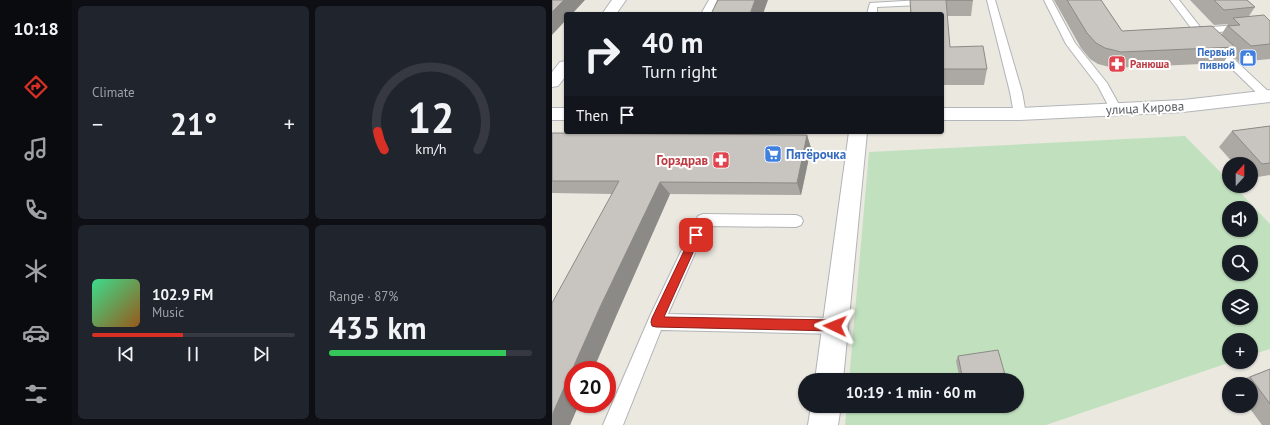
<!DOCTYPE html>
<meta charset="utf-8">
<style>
body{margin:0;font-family:"PT Sans",sans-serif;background:#20242c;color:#f1f3f6;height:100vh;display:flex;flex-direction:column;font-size:15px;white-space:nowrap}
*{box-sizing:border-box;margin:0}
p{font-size:13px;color:#9ea1a6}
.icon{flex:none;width:22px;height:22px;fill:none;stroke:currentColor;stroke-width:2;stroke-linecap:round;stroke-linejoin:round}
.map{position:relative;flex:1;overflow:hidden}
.details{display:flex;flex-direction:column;gap:6px;padding:6px;background:#0d0f14;width:480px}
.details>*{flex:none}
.top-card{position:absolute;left:12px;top:12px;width:380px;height:122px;border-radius:4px;box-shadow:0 1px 3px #0004;background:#171b24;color:#f1f3f6;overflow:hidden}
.needle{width:26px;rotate:21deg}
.controls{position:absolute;left:670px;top:157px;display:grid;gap:8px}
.controls a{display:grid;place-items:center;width:36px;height:36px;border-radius:50%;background:#171b24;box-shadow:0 1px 3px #0004;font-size:20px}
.speed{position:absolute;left:12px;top:361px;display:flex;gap:8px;font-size:20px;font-weight:700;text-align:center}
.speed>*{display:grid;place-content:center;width:52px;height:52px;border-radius:50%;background:#171b24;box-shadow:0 1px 3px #0004;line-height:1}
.speed .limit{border:6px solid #d22;background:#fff;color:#111}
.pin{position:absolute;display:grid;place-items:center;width:34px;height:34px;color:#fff;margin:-17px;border-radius:8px;box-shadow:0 2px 6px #0006}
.me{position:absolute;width:44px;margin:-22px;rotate:272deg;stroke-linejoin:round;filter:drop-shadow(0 0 3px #0008)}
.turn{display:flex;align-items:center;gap:14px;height:84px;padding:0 12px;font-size:18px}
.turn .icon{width:52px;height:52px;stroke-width:2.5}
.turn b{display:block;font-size:28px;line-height:34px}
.then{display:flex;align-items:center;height:38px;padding:0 12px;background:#0003;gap:8px;font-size:15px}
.big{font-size:30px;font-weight:700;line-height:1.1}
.details .widget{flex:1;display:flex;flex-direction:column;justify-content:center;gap:6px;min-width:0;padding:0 14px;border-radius:6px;background:#20242c}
.details .dial{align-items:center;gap:0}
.dial svg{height:104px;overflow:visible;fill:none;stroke:#363941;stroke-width:7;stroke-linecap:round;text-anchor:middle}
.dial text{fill:#f1f3f6;stroke:none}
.song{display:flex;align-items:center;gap:12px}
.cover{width:48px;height:48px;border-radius:6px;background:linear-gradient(135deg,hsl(150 70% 55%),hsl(30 70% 35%))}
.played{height:4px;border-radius:2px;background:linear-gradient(90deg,#d93025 45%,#363941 45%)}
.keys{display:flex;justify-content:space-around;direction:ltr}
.heat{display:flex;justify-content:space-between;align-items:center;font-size:22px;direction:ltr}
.charge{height:6px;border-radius:3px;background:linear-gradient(90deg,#34c759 87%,#363941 0)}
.details .tiles{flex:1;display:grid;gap:6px;grid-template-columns:repeat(2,1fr)}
.trip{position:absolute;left:246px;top:373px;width:226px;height:40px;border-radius:20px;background:#171b24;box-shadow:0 1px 3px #0004;font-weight:700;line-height:40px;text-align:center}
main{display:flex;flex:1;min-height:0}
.tab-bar{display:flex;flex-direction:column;width:72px;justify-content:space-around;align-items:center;background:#090b0e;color:#9ea1a6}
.tab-bar .icon{width:28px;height:28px}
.tab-bar .active{color:#d93025}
.tab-bar b{font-size:18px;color:#f1f3f6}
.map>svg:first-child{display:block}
.green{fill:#c1e1be;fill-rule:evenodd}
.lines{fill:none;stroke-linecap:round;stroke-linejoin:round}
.lane-casing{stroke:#b1b4b7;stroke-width:2}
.street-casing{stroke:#b1b4b7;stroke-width:2}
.secondary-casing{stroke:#b2b6ba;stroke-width:2}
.lane{fill:#fff;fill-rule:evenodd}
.street{fill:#fff;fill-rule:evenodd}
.secondary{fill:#fff;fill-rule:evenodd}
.wall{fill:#aca9a5}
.shaded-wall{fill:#8c8a86}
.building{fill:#c8c5c0;stroke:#8c8a86}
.route{fill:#d93025;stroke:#8d1f18}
.labels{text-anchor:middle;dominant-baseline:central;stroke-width:4;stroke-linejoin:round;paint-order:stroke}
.far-shop-label{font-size:11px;font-weight:bold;fill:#366cbe;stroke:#fff;text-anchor:end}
.far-health-label{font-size:11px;font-weight:bold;fill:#be3a42;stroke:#fff;text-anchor:start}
.street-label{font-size:13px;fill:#595d60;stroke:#fff}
.shop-label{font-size:13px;font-weight:bold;fill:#366cbe;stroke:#fff;text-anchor:start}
.health-label{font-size:13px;font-weight:bold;fill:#be3a42;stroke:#fff;text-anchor:end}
</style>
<main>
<nav class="tab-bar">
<b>10:18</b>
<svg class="icon active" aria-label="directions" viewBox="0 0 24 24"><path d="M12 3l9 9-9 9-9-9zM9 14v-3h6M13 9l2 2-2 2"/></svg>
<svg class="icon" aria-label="music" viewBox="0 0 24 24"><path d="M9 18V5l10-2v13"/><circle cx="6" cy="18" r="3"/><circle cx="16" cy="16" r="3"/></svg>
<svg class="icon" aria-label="phone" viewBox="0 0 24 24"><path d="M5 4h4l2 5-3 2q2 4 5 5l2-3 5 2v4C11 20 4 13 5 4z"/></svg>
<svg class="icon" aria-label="climate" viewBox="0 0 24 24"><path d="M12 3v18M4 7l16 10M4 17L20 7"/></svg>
<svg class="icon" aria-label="car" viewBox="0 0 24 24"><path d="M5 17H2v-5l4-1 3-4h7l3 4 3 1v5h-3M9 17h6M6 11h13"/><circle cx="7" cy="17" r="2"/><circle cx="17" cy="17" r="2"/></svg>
<svg class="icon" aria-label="filters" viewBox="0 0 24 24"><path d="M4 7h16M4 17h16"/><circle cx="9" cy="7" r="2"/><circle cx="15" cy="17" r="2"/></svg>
</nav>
<section class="details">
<div class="tiles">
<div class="widget"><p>Climate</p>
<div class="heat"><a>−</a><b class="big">21°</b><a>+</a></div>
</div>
<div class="widget dial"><svg viewBox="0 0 100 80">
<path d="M14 69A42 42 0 1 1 86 69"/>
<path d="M14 69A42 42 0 0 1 9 55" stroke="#d93025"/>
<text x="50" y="56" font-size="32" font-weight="700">12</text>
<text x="50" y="72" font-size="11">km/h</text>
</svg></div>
<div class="widget">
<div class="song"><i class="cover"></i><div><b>102.9 FM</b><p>Music</p></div></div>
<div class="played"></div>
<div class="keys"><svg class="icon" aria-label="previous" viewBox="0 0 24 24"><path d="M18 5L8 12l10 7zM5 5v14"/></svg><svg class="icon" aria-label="pause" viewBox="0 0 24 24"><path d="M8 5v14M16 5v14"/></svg><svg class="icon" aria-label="next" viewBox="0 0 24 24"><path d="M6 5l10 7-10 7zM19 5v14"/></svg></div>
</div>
<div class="widget"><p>Range · 87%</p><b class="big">435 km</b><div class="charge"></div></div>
</div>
</section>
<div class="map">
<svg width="718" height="425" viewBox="0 0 718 425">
<rect width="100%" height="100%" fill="#ebe8e0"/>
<path class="green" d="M633 136 677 181V186H682L718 224V349L699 355V340H677V362H679L494 425H293L295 406H465V380H297L317 152ZM677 208H699V230H677ZM677 252H699V274H677ZM677 296H699V318H677Z"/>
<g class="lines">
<defs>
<path id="lane" d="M157 0H165L159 14H149Z
M369 0 368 5 325 7V14H315L318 3Z
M435 0H443L470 92 474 114 472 117H464L462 114 458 92Z
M492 0H500L523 43 555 83 570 110 568 113H560L546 86 514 44Z
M618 0H627L649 28 718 22V28L654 33 718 93V99H711L643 33Z
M151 214 244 215 249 217 251 221 249 225 244 227 155 226 116 314 283 318 289 320 291 326 289 332 283 334 109 330 71 425H51L98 316 146 216Z"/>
<path id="street" d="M60 0H74L64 14H50Z
M14 61V76L6 86 0 87V72L8 62Z
M297 132H315L291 380H263Z
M259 406H289L286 425H256Z"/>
<path id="secondary" d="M718 90V102L631 112 468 120H390V108H468L631 100Z
M0 108H14V120H0Z"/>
</defs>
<use href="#lane" class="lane-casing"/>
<use href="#street" class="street-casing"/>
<use href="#secondary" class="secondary-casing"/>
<use href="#lane" class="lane"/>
<use href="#street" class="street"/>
<use href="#secondary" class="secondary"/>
</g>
<path class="wall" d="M358 0H421L419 16H395L398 47 435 69 432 85H390V14H358Z
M502 0H549L570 31 669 35 676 24 662 25 638 0H695L703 7 697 16 718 21V59L687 62 678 53 671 63 561 68 546 64 538 59 529 48Z
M718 126V175L699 178V164H682L667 147 680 131Z
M0 133 255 135 259 148 249 195 118 194 65 314 18 425H0L60 194 0 193Z
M406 356 454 378 453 380H408L404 361Z
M718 369V425H710L696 406H699V384H681L680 383Z"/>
<path class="shaded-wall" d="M12 0H33L20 14H14V20L0 35V12Z
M203 0H216L211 14H198Z
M255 135 259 148 249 195 245 183Z
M108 182 118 194 65 314 41 370H21V404H27L18 425H0V415L49 305Z"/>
<path class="building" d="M0 0H12L0 12Z
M166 0H203L198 14H159Z
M358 0H421H394L398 47 431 46 435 69H390V14H359Z
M515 0H549L570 31 660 26 683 47 569 52 553 48 544 43 535 33Z
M662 0H695L703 7 672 10Z
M712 15 718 21V44L699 46 676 26 688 25 681 18Z
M718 126V163L710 164 680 131Z
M0 133 255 135 245 183 108 182 49 305 0 415V303L67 181H0Z
M446 350 454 378 445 380H411L406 356Z
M718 369V404L698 377Z"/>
<path class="route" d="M144 231 148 232 149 235 112 317 283 320 287 322 289 326 287 329 283 331 104 327 100 326 99 322 100 318 141 232Z"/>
<defs>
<symbol id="shop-square" viewBox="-11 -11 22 22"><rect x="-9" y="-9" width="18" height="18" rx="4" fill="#3f7fe0" stroke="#fff"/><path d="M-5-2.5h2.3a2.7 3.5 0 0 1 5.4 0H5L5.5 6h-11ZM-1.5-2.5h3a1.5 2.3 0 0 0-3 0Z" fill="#fff"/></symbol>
<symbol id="pharmacy-square" viewBox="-11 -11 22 22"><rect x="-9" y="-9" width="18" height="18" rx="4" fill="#e0444e" stroke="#fff"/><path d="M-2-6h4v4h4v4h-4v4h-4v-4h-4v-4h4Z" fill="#fff"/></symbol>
<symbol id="supermarket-square" viewBox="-11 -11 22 22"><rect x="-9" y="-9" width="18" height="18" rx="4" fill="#3f7fe0" stroke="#fff"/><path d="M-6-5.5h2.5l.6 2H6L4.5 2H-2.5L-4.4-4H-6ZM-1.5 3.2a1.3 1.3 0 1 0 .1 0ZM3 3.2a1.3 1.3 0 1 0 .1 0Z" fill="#fff"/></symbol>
</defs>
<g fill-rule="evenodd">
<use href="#shop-square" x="686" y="48" width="20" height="20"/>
<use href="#pharmacy-square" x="555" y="54" width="20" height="20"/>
<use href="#supermarket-square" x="211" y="144" width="20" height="20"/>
<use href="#pharmacy-square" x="159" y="150" width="20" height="20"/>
</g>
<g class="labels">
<g class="far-shop-label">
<text x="683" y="52">Первый<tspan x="683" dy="13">пивной</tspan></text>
</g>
<g class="far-health-label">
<text x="578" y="64">Ранюша</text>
</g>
<g class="street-label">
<text transform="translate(593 108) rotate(-3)">улица Кирова</text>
</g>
<g class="shop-label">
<text x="234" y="154">Пятёрочка</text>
</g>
<g class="health-label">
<text x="156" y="160">Горздрав</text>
</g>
</g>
</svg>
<div class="controls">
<a><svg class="needle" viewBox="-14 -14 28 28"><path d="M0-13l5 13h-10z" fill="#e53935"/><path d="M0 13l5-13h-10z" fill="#9ea1a6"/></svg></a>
<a><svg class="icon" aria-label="sound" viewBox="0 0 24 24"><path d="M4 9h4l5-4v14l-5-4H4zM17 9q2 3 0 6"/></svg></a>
<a><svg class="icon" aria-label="search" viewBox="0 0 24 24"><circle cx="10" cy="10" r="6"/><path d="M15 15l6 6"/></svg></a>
<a><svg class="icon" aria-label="layers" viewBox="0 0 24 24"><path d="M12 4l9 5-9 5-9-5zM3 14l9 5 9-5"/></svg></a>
<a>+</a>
<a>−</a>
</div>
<div class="speed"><div class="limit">20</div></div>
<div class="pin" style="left:144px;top:235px;background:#d93025"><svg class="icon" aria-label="arrive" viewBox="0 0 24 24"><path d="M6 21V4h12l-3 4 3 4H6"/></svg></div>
<svg class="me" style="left:283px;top:326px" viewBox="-20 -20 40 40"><path d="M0-17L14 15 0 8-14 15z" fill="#d93025" stroke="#fff" stroke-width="4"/></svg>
<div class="trip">10:19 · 1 min · 60 m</div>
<div class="top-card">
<div class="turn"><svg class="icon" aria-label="right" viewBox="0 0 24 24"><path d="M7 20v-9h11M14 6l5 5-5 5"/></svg><div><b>40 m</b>Turn right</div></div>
<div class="then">Then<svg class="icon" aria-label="arrive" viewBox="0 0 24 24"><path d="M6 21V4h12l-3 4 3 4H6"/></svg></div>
</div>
</div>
</main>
